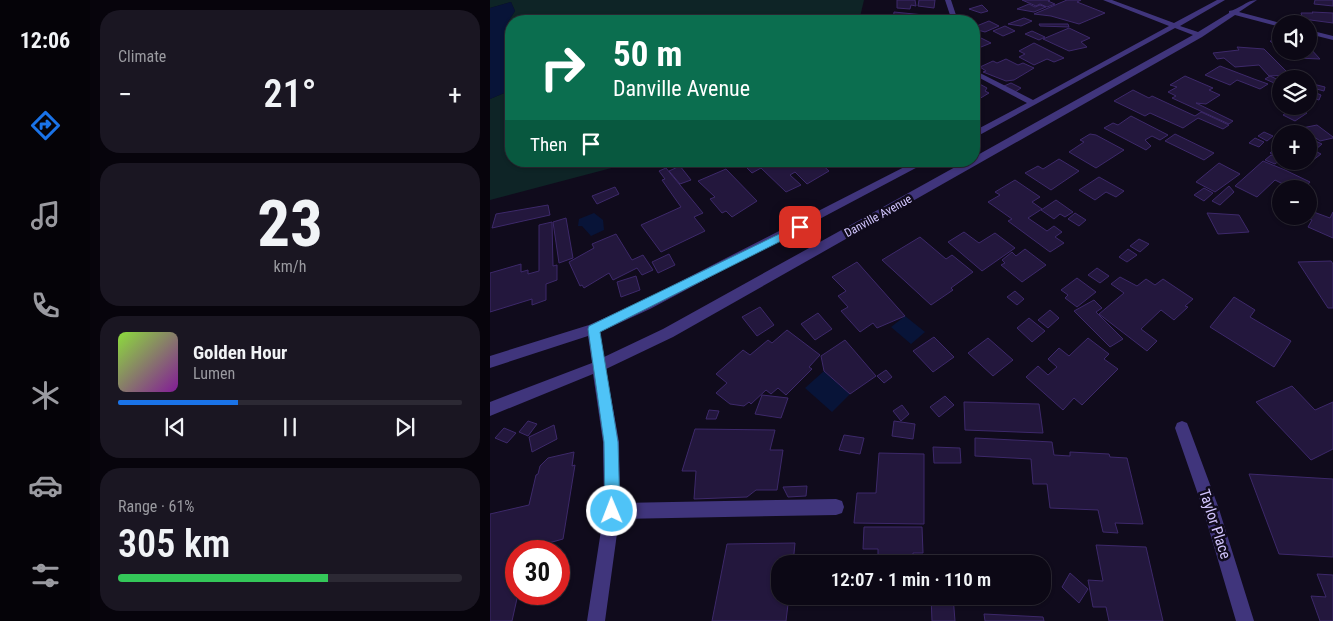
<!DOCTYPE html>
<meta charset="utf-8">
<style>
body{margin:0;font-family:"Roboto Condensed",sans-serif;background:#1a1622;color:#f1f3f6;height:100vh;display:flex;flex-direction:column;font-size:19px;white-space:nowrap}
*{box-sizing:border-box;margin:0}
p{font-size:16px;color:#9a9aa0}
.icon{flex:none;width:28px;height:28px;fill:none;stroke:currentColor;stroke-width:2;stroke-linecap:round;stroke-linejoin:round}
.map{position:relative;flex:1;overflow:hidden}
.panel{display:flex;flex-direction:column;gap:10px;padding:10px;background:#07040c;width:400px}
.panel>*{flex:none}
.guide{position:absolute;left:15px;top:15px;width:475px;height:152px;border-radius:20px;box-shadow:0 1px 4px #0004,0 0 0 1px #2c2934;background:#0b6e4f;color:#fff;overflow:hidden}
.controls{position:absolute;left:782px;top:15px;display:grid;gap:10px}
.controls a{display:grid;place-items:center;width:45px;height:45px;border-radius:50%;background:#0c0815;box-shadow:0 1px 4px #0004,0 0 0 1px #2c2934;font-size:25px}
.speed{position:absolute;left:15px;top:540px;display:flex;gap:10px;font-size:25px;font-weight:700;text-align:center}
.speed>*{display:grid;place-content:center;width:65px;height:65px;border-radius:50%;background:#0c0815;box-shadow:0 1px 4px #0004,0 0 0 1px #2c2934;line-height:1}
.speed .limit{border:8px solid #d22;background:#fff;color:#111}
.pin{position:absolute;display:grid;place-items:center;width:42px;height:42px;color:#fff;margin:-21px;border-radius:10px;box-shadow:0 2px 8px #0006}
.me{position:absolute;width:55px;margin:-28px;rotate:359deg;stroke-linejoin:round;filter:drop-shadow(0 0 4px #0008)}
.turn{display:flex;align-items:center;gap:18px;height:105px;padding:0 25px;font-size:22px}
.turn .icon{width:65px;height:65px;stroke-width:2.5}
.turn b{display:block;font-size:35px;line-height:42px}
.then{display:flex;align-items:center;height:48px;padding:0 25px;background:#0003;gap:10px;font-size:19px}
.big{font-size:38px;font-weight:600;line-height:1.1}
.panel .widget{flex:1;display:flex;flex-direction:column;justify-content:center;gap:8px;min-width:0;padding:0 18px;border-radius:20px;background:#1a1622}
.panel .dial{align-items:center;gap:0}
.dial b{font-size:65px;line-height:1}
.song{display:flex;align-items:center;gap:15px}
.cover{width:60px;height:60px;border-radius:8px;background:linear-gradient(135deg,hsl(90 70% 55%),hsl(290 70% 35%))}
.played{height:5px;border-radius:2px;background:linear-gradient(90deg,#1a73e8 35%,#2c2934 35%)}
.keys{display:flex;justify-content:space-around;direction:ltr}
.heat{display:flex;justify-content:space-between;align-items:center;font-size:28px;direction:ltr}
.charge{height:8px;border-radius:4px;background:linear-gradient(90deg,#34c759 61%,#2c2934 0)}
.trip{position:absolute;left:281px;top:555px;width:280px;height:50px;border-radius:20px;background:#0c0815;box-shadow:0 1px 4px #0004,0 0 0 1px #2c2934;font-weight:600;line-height:50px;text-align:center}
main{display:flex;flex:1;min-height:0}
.dock{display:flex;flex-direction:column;width:90px;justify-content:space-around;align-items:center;background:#050308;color:#9a9aa0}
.dock .icon{width:35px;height:35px}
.dock .current{color:#1a73e8}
.dock b{font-size:22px;color:#f1f3f6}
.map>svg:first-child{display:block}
.green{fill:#0e2426}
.water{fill:#081438}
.building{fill:#23173d;stroke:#3d296a}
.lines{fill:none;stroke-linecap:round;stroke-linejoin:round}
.minor{fill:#40357c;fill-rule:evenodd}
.route{fill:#4fc3f7;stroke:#337fa1}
.labels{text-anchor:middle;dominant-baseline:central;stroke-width:5;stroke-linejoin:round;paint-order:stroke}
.street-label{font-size:12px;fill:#d3c6ff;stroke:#100b1c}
.near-street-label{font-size:15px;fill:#d3c6ff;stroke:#100b1c}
</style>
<main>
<nav class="dock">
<b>12:06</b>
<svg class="icon current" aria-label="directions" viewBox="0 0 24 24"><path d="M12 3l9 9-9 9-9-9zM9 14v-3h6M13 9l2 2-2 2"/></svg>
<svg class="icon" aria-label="music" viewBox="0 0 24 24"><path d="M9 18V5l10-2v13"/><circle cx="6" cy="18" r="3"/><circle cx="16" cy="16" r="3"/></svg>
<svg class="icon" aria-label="phone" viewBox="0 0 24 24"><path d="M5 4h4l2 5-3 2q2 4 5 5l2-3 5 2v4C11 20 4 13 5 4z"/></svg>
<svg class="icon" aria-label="climate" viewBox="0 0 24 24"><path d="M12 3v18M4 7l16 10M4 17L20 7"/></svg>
<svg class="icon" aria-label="car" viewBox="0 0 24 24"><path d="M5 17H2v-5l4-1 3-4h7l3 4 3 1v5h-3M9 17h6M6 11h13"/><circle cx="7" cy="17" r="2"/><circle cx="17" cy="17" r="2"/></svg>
<svg class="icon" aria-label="filters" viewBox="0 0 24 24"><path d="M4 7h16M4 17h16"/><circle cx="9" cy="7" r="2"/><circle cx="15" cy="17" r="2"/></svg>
</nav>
<section class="panel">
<div class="widget"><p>Climate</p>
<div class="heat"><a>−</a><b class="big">21°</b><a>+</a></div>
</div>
<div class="widget dial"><b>23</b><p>km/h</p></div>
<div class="widget">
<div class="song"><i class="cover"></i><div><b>Golden Hour</b><p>Lumen</p></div></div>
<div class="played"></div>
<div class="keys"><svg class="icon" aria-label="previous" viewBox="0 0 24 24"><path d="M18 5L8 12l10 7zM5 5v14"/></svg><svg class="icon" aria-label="pause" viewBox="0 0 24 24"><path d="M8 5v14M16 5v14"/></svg><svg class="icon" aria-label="next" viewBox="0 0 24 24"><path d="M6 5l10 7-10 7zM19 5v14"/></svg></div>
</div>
<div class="widget"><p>Range · 61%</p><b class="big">305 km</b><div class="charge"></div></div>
</section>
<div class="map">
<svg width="843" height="621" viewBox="0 0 843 621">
<rect width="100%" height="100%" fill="#100b1c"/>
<path class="green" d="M0 0H374L369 21H21V42L17 39 18 22 25 11 21 2 0 8Z
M21 90V161H148L0 200V99Z"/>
<path class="water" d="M21 2 25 11 18 22 17 39 21 42V90L0 99V8Z
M104 213 113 220 114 230 101 236 92 226H88L89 219Z
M415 316 435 332 421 344 401 327Z
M334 371 360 394 342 412 315 388Z"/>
<path class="building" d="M407 0H425L426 6 421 5 420 9 407 8Z
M429 0H445L444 8 428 6Z
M532 0H560L558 1 565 4 557 7 550 4 546 6Z
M577 0H591L587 2 615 13 589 24 561 16 544 14Z
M825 0H843V6L824 4Z
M539 4 545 7 550 5 556 7 544 12 527 9Z
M492 5 498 11 491 13 479 9Z
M404 12 434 15V21H446H403Z
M822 12 843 13V23L813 19 811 13H823Z
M534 18 542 21 531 26 518 24Z
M499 21 509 26 495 32 484 29V27Z
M549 24H578L579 27 550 26Z
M515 26 525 31 513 36 503 31Z
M579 28 600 38 591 42 597 47 579 51 553 39Z
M542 31 555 37 549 40 535 34Z
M489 37 501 43 491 47 484 43V39Z
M782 39H791V51H819V47L830 59 806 58 801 53 792 52 780 41H784Z
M544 43 574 58 564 62 557 59 544 65 529 57 535 54 529 51Z
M747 47 774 49 800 75 779 76 769 65 745 67 734 58 727 59 723 53 749 50Z
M516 59 528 65 533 63 544 68 524 80 516 81 493 72 496 71 490 67 503 61 507 63Z
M730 66 764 79 778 84 770 89 747 80 740 85 715 75Z
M695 76 723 88 719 90 730 95 716 104 706 103 743 121 739 124 682 98 686 96 678 92 687 87 680 85Z
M780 76 791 81V86L775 79Z
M484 81 497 88 495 91 499 93 484 102Z
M521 83 531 88 525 92 514 86Z
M823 84 835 87 834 91 819 87Z
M643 90 659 98 662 96 705 116 711 112 739 125 733 129 708 118 693 128 660 113 655 116 624 101Z
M819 90 831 95 829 100 819 97Z
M804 107 817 113 805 121 793 115Z
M641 116 678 135 670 140 662 136 655 140 661 146 656 150 614 128 623 123 628 125Z
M827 125 843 137V138L830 141 812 128Z
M774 132 783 136 777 141 768 136Z
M600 134 606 135 634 150 606 168 579 152 594 142 590 140Z
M685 134 724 153 714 160 675 141Z
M765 138 774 142 769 147 759 143Z
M819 138 832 144 825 150 819 148Z
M791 144V159L780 153Z
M819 148 831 154 822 161 819 160Z
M781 155 791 159 785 164 775 160Z
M569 159 589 171 561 190 535 173 548 166 553 169Z
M250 161H264L269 166 280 161H315L318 164 328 161 339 171 317 184 305 172 300 175 311 185 296 192 271 168 262 173Z
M331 161H356L349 165 343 162 336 166Z
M773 161 795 170 820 182 814 189H803L785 180 767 197 745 186Z
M729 163 750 174 725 192 706 182Z
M190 166 201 180 190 184 179 171Z
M176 168 213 213 204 217 215 231 171 252 151 225 191 207 172 180 175 179 169 171Z
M236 169 267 201 242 217 236 211 232 213 220 199 225 197 208 181Z
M609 177 634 191 626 197 616 192 605 200 589 190Z
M525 180 550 197 542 202 552 209 538 218 557 231 564 226 572 232 565 237 574 243 560 252 518 221 522 219 498 202 510 195 505 192Z
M739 186 744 192 730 205 722 201Z
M125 187 129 194 107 204 102 196Z
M714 188 723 193 714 201 704 195Z
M566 200 583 212 575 217 570 214 564 219 551 210Z
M58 205 60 215 2 228 6 214Z
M821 211 840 218 843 212V238L818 227 822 220 817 218Z
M585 213 596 220 589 226 578 219Z
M717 213 749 215 759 232 728 234Z
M76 218 83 258 69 263 63 222Z
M62 222 63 266 67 265V280L56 284V300L42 305V299L0 312V273L31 264V272L38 270V274L49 271V225Z
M474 232 489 243 505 233 525 248 492 271 458 242Z
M126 234 142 260 153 255 163 270 152 275 147 268 123 280 119 273 94 288 92 285 90 286 79 262 104 248 102 244Z
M430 237 456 259 462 255 483 272 461 288 463 290 441 305 392 260Z
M649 239 659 244 650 252 640 246Z
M535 249 556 265 532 282 511 265 515 263 512 260 522 252 526 256Z
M638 249 647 255 637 262 629 257Z
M179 254 185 265 168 273 162 262Z
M841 261 843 264V308H838L808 262Z
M367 262 415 316 387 328 383 323 370 332 351 311 358 307 348 296 356 291 342 277Z
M607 268 619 276 610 283 598 275Z
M146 276 150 290 131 297 127 282Z
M630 277 647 286 656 279 665 285 673 279 703 299 695 306 698 307 684 320 671 310 651 329 667 341 657 351 609 314 634 293 621 284Z
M587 278 606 292 587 307 575 298 578 295 571 290Z
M525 291 534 299 527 305 517 297Z
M744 297 765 310 760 317 801 341 784 367 720 327Z
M604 300 612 308 606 312 633 339 620 347 584 311Z
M270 307 284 325 267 336 252 317Z
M560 310 569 318 558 328 548 320Z
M328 313 342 329 325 340 311 324Z
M539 318 555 331 542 342 527 328Z
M297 330 330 355 319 367 322 369 296 395 288 388 281 394 276 390 261 404 259 402 254 406 240 404 226 393 237 383 226 374 253 350 260 355 278 340 282 343Z
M444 337 464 357 443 372 423 351Z
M498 338 523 360 503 376 478 353Z
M598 338 619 354 614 359 628 369 592 405 584 398 573 410 536 377 548 366 558 375 567 367 558 359 569 348 579 356Z
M355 340 386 376 360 394 334 371 331 356Z
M396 370 402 377 394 383 387 376Z
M802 386 825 410 843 402V449L821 460 766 402Z
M272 395 298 398 291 418 265 414Z
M455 396 464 405 449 417 440 407Z
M474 402 549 404 553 433 475 430Z
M412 405 419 414 411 421 403 411Z
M219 410 229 411 226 419H216Z
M38 421 47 424 38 436 29 432Z
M404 421 425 424 423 439 402 436Z
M64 425 67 439 42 452 39 437Z
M14 428 26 433 17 443 5 438Z
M205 429 285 430 280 450H293L287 490H266L257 497 204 499 206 471H192Z
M354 435 374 438 370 454 349 450Z
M485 438 562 442 564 455 580 456V452L619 454 620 457 637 458 653 524 625 523 628 533 613 532 608 510 560 508 557 484H543L541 459 485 456Z
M443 447 470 448 471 463H444Z
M84 452 82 466 85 465 73 539 37 549 36 551H26L28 594 22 621H0V514L39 505 46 475 48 474 50 466 58 458Z
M389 453 434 454V524L364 523 367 493H386Z
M759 474 843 479V557L789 554Z
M317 486 316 496 298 497 293 487Z
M374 527H432L433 553H423V564H388V549H373Z
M305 543 303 564H290V596H299L296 621H222L237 544Z
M606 545 656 547 673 621H619L616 607H603L598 580 613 581Z
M441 556 462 557V564H441Z
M580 573 598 589 589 603 572 587Z
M827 574 843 575V621H830L821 596 836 597Z
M441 596H463L465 621H442Z
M494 614 553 617 554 621H495Z"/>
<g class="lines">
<path class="minor" d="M455 0H461L468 21H462Z
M613 0H622L684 23 727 0H735L690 26 708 32 739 13V11C749 10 756 0 767 0L749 12 794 24H791V27L745 15 712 37 183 337 116 369 129 442 130 503 346 499 352 501 354 507 352 513 346 515 129 519 115 621H97L114 511 113 442 103 374 0 416V402L102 363 98 336 0 368V356L99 325 152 301 426 161H439L160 309 110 332 114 357 173 329 476 161H484V157L703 35 685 28 484 138V131L537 103 484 75V70L543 100 679 26Z
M819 30 843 36V40L819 34Z
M692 421 697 423 699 428 728 506 764 621H746L712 506 685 428 687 423Z"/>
</g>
<path class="route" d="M310 224 315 227 313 230 110 332 128 442 130 511 127 516 122 518 117 516 115 511 114 442 98 329 99 326Z"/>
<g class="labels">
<g class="street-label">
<text transform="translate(388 216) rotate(-29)">Danville Avenue</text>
</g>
<g class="near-street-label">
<text transform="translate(725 524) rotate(72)">Taylor Place</text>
</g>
</g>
</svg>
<div class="controls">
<a><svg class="icon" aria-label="sound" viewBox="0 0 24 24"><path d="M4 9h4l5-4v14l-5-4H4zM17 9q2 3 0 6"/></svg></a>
<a><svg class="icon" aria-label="layers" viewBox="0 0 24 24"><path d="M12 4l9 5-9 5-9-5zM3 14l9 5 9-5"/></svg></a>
<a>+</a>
<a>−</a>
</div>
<div class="speed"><div class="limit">30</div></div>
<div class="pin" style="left:310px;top:227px;background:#d93025"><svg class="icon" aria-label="arrive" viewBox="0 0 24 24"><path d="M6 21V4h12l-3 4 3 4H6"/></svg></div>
<svg class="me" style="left:122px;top:511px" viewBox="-20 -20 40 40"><circle r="17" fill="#4fc3f7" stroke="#fff" stroke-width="3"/><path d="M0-11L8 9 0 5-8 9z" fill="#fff"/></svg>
<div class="trip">12:07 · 1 min · 110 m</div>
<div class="guide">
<div class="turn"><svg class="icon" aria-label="right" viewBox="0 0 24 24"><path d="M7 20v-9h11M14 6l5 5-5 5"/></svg><div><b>50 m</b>Danville Avenue</div></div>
<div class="then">Then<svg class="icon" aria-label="arrive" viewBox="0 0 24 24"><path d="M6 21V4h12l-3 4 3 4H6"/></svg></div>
</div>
</div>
</main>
